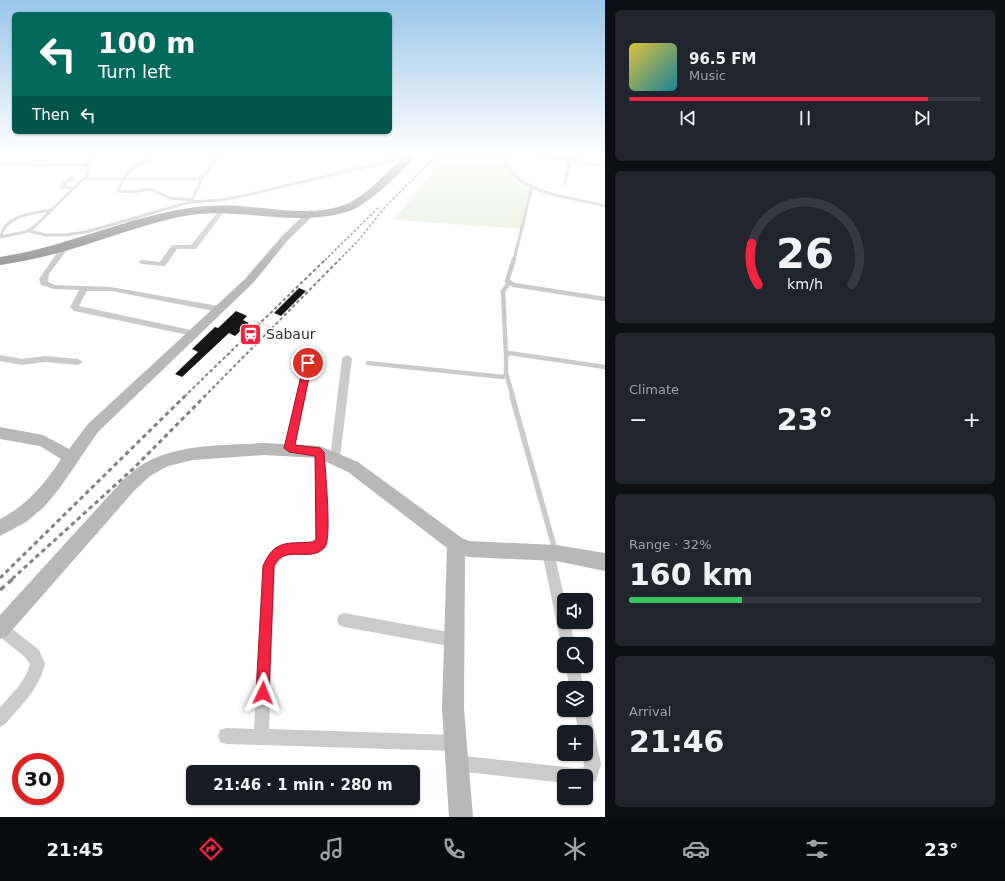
<!DOCTYPE html>
<meta charset="utf-8">
<style>
body{margin:0;font-family:"DejaVu Sans",sans-serif;background:#20242c;color:#f1f3f6;height:100vh;display:flex;flex-direction:column;font-size:15px;white-space:nowrap}
*{box-sizing:border-box;margin:0}
p{font-size:13px;color:#9ea1a6}
.icon{flex:none;width:22px;height:22px;fill:none;stroke:currentColor;stroke-width:2;stroke-linecap:round;stroke-linejoin:round}
.map{position:relative;flex:1;overflow:hidden}
.details{display:flex;flex-direction:column;gap:10px;padding:10px;background:#0d0f14;width:400px}
.details>*{flex:none}
.top-card{position:absolute;left:12px;top:12px;width:380px;height:122px;border-radius:6px;box-shadow:0 1px 3px #0004;background:#00695c;color:#fff;overflow:hidden}
.buttons{position:absolute;left:557px;top:593px;display:grid;gap:8px}
.buttons a{display:grid;place-items:center;width:36px;height:36px;border-radius:6px;background:#171b24;box-shadow:0 1px 3px #0004;font-size:20px}
.speed{position:absolute;left:12px;top:753px;display:flex;gap:8px;font-size:20px;font-weight:700;text-align:center}
.speed>*{display:grid;place-content:center;width:52px;height:52px;border-radius:50%;background:#171b24;box-shadow:0 1px 3px #0004;line-height:1}
.speed .limit{border:6px solid #d22;background:#fff;color:#111}
.pin{position:absolute;display:grid;place-items:center;width:34px;height:34px;color:#fff;margin:-17px;border:2px solid #fff;border-radius:50%;box-shadow:0 1px 4px #0007}
.me{position:absolute;width:44px;margin:-22px;rotate:2deg;stroke-linejoin:round;filter:drop-shadow(0 0 3px #0008)}
.turn{display:flex;align-items:center;gap:14px;height:84px;padding:0 20px;font-size:18px}
.turn .icon{width:52px;height:52px;stroke-width:2.5}
.turn b{display:block;font-size:28px;line-height:34px}
.then{display:flex;align-items:center;height:38px;padding:0 20px;background:#0003;gap:8px;font-size:15px}
.big{font-size:30px;font-weight:600;line-height:1.1}
.details .card{flex:1;display:flex;flex-direction:column;justify-content:center;gap:6px;min-width:0;padding:0 14px;border-radius:6px;background:#20242c}
.details .dial{align-items:center;gap:0}
.dial svg{height:104px;overflow:visible;fill:none;stroke:#363941;stroke-width:7;stroke-linecap:round;text-anchor:middle}
.dial text{fill:#f1f3f6;stroke:none}
.song{display:flex;align-items:center;gap:12px}
.cover{width:48px;height:48px;border-radius:6px;background:linear-gradient(135deg,hsl(50 70% 55%),hsl(190 70% 35%))}
.played{height:4px;border-radius:2px;background:linear-gradient(90deg,#f32342 85%,#363941 85%)}
.keys{display:flex;justify-content:space-around;direction:ltr}
.heat{display:flex;justify-content:space-between;align-items:center;font-size:22px;direction:ltr}
.charge{height:6px;border-radius:3px;background:linear-gradient(90deg,#34c759 32%,#363941 0)}
.trip{position:absolute;left:186px;top:765px;width:234px;height:40px;border-radius:6px;background:#171b24;box-shadow:0 1px 3px #0004;font-weight:600;line-height:40px;text-align:center}
.tabs{display:flex;height:64px;justify-content:space-around;align-items:center;background:#090b0e;color:#9ea1a6}
.tabs .icon{width:28px;height:28px}
.tabs .selected{color:#f32342}
.tabs b{font-size:18px;color:#f1f3f6}
main{display:flex;flex:1;min-height:0}
.map>svg:first-child{display:block}
.green{fill:#e6eddb}
.building{fill:#151515}
.lines{fill:none;stroke-linecap:round;stroke-linejoin:round}
.lane-far2{stroke:#cbcbcb;stroke-width:3}
.lane-far1{stroke:#cbcbcb;stroke-width:4.5}
.lane{stroke:#cbcbcb;stroke-width:5.5}
.street{fill:#cbcbcb;fill-rule:evenodd}
.secondary{fill:#b8b8b8;fill-rule:evenodd}
.highway{fill:#959595;fill-rule:evenodd}
.rail-far3{stroke:#838383;stroke-width:1.5;stroke-dasharray:2.5 2;stroke-linecap:butt}
.rail-far2{stroke:#838383;stroke-width:2;stroke-dasharray:3.5 2.5;stroke-linecap:butt}
.rail-far1{stroke:#838383;stroke-width:3;stroke-dasharray:4.5 3.5;stroke-linecap:butt}
.rail{stroke:#838383;stroke-width:3.5;stroke-dasharray:6 4.5;stroke-linecap:butt}
.path-bridge{stroke:#cbcbcb;stroke-width:1.5;stroke-dasharray:1.5 1.5;stroke-linecap:butt}
.route{fill:#f32342;stroke:#9e172b}
.labels{text-anchor:middle;dominant-baseline:central;stroke-width:4;stroke-linejoin:round;paint-order:stroke}
.poi-label{font-size:14px;fill:#2e2e2e;stroke:#fff;text-anchor:start}
</style>
<main>
<div class="map">
<svg width="605" height="817" viewBox="0 0 605 817">
<rect width="100%" height="100%" fill="#fff"/>
<path class="green" d="M448 155H507C504 175 517 179 531 189L524 229 393 220Z"/>
<path class="building" d="M299 288 306 291 281 316 274 313Z
M236 311 247 316 243 320 249 323 235 336 229 333 182 377 175 374 198 352 192 349 215 327 218 328Z"/>
<g class="lines">
<path class="lane-far2" d="M145 155 151 160C130 167 127 170 118 191L133 192 150 189 170 198 191 200
M505 155C507 160 508 166 510 170 531 197 575 197 605 206
M536 155 605 166
M0 164 86 165 88 168 87 178
M86 165 96 155
M565 184 569 161 577 155
M63 185 61 187 73 188
M191 202 202 178
M29 231 46 235H65L86 232 190 202 222 200 247 195 394 160
M1 236C5 215 34 213 51 210
M0 237 25 232 33 228 83 179H199L204 176 217 155
M514 260 532 186"/>
<path class="lane-far1" d="M514 259 507 281 514 285 605 299
M506 356 503 291 509 283
M368 363 503 377 506 375V356L509 353 605 367
M506 373 513 397"/>
<path class="lane" d="M512 396 555 550"/>
<path class="street" d="M72 176 75 178 74 179 65 186H61V184Z
M221 208 226 209 196 249H177L165 266H162L142 264 138 262 142 260 160 262 172 245H191Z
M63 244 70 246 49 274 48 282 55 285 111 287 219 306 223 309 219 312 111 291H87L79 306 196 331 197 333 193 336 74 311 70 307 79 290 54 289 41 285 39 279Z
M311 346 315 349 294 448 293 451 289 452 285 451 284 448 307 349Z
M0 355 22 359 45 356 78 359 83 362 78 365 45 362 22 365 0 361Z
M347 355 352 358 340 458 339 461 335 463 331 461 330 458 342 358Z
M320 448 324 449 325 452 327 542C320 559 298 553 284 556L275 567 269 729 454 735 460 737 462 743 460 749 454 751 226 744 220 742 218 736 220 730 226 728 254 729 263 566C277 531 294 553 315 539V452L316 449Z
M548 546 552 548 554 552 565 600 564 622H570L575 644H564V649L561 644 542 552 544 548Z
M344 613 454 633 459 635 461 640 459 645 454 647 344 627 339 625 337 620 339 615Z
M0 621 5 623 39 650 45 664C39 689 21 706 5 724L0 727V707C11 695 26 681 30 664L25 657 0 637Z
M565 666H579L584 688H570Z
M586 704 590 710 601 764 596 781 586 783V776H564V783L456 771 450 769 448 763 450 757 456 755 575 768 584 767 583 754H586V732H579L574 710H586Z"/>
<path class="secondary" d="M311 210 314 211V215L288 240 253 283 98 432 59 489 44 507 26 522 0 536V519C27 505 44 485 61 459L40 446 0 439V427L43 435 69 449 88 424 245 279 282 236 308 211Z
M264 443 320 446 358 462 462 538 469 541 556 545 605 553V571L556 561 469 557 465 556 464 709 473 817H449L442 709 447 548 348 472 318 458 264 455 193 460 168 466 150 476 135 490 7 636 0 639V615L123 480C129 476 134 470 140 466 176 443 223 446 264 443Z"/>
<path class="highway" d="M405 155H416C405 170 369 203 352 210 300 229 243 207 190 215 154 221 120 234 85 245 57 254 29 261 0 265V257C66 247 126 217 190 208 210 205 230 205 251 207 280 209 315 216 344 205 367 196 387 172 405 155Z"/>
<path class="rail-far3" d="M325 260 380 206
M339 260 357 242 386 206 437 155"/>
<path class="rail-far2" d="M184 397 326 259
M204 397 340 259"/>
<path class="rail-far1" d="M0 578 185 396
M12 579 134 468 205 396"/>
<path class="rail" d="M0 590 14 578"/>
<path class="path-bridge" d="M254 321 271 327"/>
</g>
<linearGradient id="sky" x2="0" y2="1"><stop stop-color="#9ac6ea"/><stop offset="0.57" stop-color="#fff"/><stop offset="1" stop-color="#fff" stop-opacity="0"/></linearGradient>
<rect width="605" height="270" fill="url(#sky)"/>
<path class="route" d="M308 360 312 363 295 445 320 448 324 452C325 467 332 538 325 547 311 564 285 543 274 566L269 693 267 698 263 700 258 698 256 693 263 566C275 539 286 544 313 542L316 540 315 456 289 452 284 448 304 363Z"/>
<defs>
<symbol id="station-square" viewBox="-11 -11 22 22"><rect x="-9" y="-9" width="18" height="18" rx="4" fill="#f32342" stroke="#fff"/><path d="M-3-6H3Q5-6 5-4V2Q5 4 3 4L4.5 6H3L1.5 4h-3L-3 6H-4.5L-3 4Q-5 4-5 2V-4Q-5-6-3-6ZM-3.5-4v3h7v-3ZM-3.5 1v1.5H-2V1ZM2 1v1.5H3.5V1Z" fill="#fff"/></symbol>
</defs>
<g fill-rule="evenodd">
<use href="#station-square" x="238" y="322" width="25" height="25"/>
</g>
<g class="labels">
<g class="poi-label">
<text x="266" y="334">Sabaur</text>
</g>
</g>
</svg>
<div class="buttons">
<a><svg class="icon" aria-label="sound" viewBox="0 0 24 24"><path d="M4 9h4l5-4v14l-5-4H4zM17 9q2 3 0 6"/></svg></a>
<a><svg class="icon" aria-label="search" viewBox="0 0 24 24"><circle cx="10" cy="10" r="6"/><path d="M15 15l6 6"/></svg></a>
<a><svg class="icon" aria-label="layers" viewBox="0 0 24 24"><path d="M12 4l9 5-9 5-9-5zM3 14l9 5 9-5"/></svg></a>
<a>+</a>
<a>−</a>
</div>
<div class="speed"><div class="limit">30</div></div>
<div class="pin" style="left:308px;top:363px;background:#d93025"><svg class="icon" aria-label="arrive" viewBox="0 0 24 24"><path d="M6 21V4h12l-3 4 3 4H6"/></svg></div>
<svg class="me" style="left:263px;top:693px" viewBox="-20 -20 40 40"><path d="M0-17L14 15 0 8-14 15z" fill="#f32342" stroke="#fff" stroke-width="4"/></svg>
<div class="trip">21:46 · 1 min · 280 m</div>
<div class="top-card">
<div class="turn"><svg class="icon" aria-label="left" viewBox="0 0 24 24"><path d="M17 20v-9H6M10 6l-5 5 5 5"/></svg><div><b>100 m</b>Turn left</div></div>
<div class="then">Then<svg class="icon" aria-label="left" viewBox="0 0 24 24"><path d="M17 20v-9H6M10 6l-5 5 5 5"/></svg></div>
</div>
</div>
<section class="details">
<div class="card">
<div class="song"><i class="cover"></i><div><b>96.5 FM</b><p>Music</p></div></div>
<div class="played"></div>
<div class="keys"><svg class="icon" aria-label="previous" viewBox="0 0 24 24"><path d="M18 5L8 12l10 7zM5 5v14"/></svg><svg class="icon" aria-label="pause" viewBox="0 0 24 24"><path d="M8 5v14M16 5v14"/></svg><svg class="icon" aria-label="next" viewBox="0 0 24 24"><path d="M6 5l10 7-10 7zM19 5v14"/></svg></div>
</div>
<div class="card dial"><svg viewBox="0 0 100 80">
<path d="M14 69A42 42 0 1 1 86 69"/>
<path d="M14 69A42 42 0 0 1 9 37" stroke="#f32342"/>
<text x="50" y="56" font-size="32" font-weight="700">26</text>
<text x="50" y="72" font-size="11">km/h</text>
</svg></div>
<div class="card"><p>Climate</p>
<div class="heat"><a>−</a><b class="big">23°</b><a>+</a></div>
</div>
<div class="card"><p>Range · 32%</p><b class="big">160 km</b><div class="charge"></div></div>
<div class="card"><p>Arrival</p><b class="big">21:46</b></div>
</section>
</main>
<nav class="tabs">
<b>21:45</b>
<svg class="icon selected" aria-label="directions" viewBox="0 0 24 24"><path d="M12 3l9 9-9 9-9-9zM9 14v-3h6M13 9l2 2-2 2"/></svg>
<svg class="icon" aria-label="music" viewBox="0 0 24 24"><path d="M9 18V5l10-2v13"/><circle cx="6" cy="18" r="3"/><circle cx="16" cy="16" r="3"/></svg>
<svg class="icon" aria-label="phone" viewBox="0 0 24 24"><path d="M5 4h4l2 5-3 2q2 4 5 5l2-3 5 2v4C11 20 4 13 5 4z"/></svg>
<svg class="icon" aria-label="climate" viewBox="0 0 24 24"><path d="M12 3v18M4 7l16 10M4 17L20 7"/></svg>
<svg class="icon" aria-label="car" viewBox="0 0 24 24"><path d="M5 17H2v-5l4-1 3-4h7l3 4 3 1v5h-3M9 17h6M6 11h13"/><circle cx="7" cy="17" r="2"/><circle cx="17" cy="17" r="2"/></svg>
<svg class="icon" aria-label="filters" viewBox="0 0 24 24"><path d="M4 7h16M4 17h16"/><circle cx="9" cy="7" r="2"/><circle cx="15" cy="17" r="2"/></svg>
<b>23°</b>
</nav>
